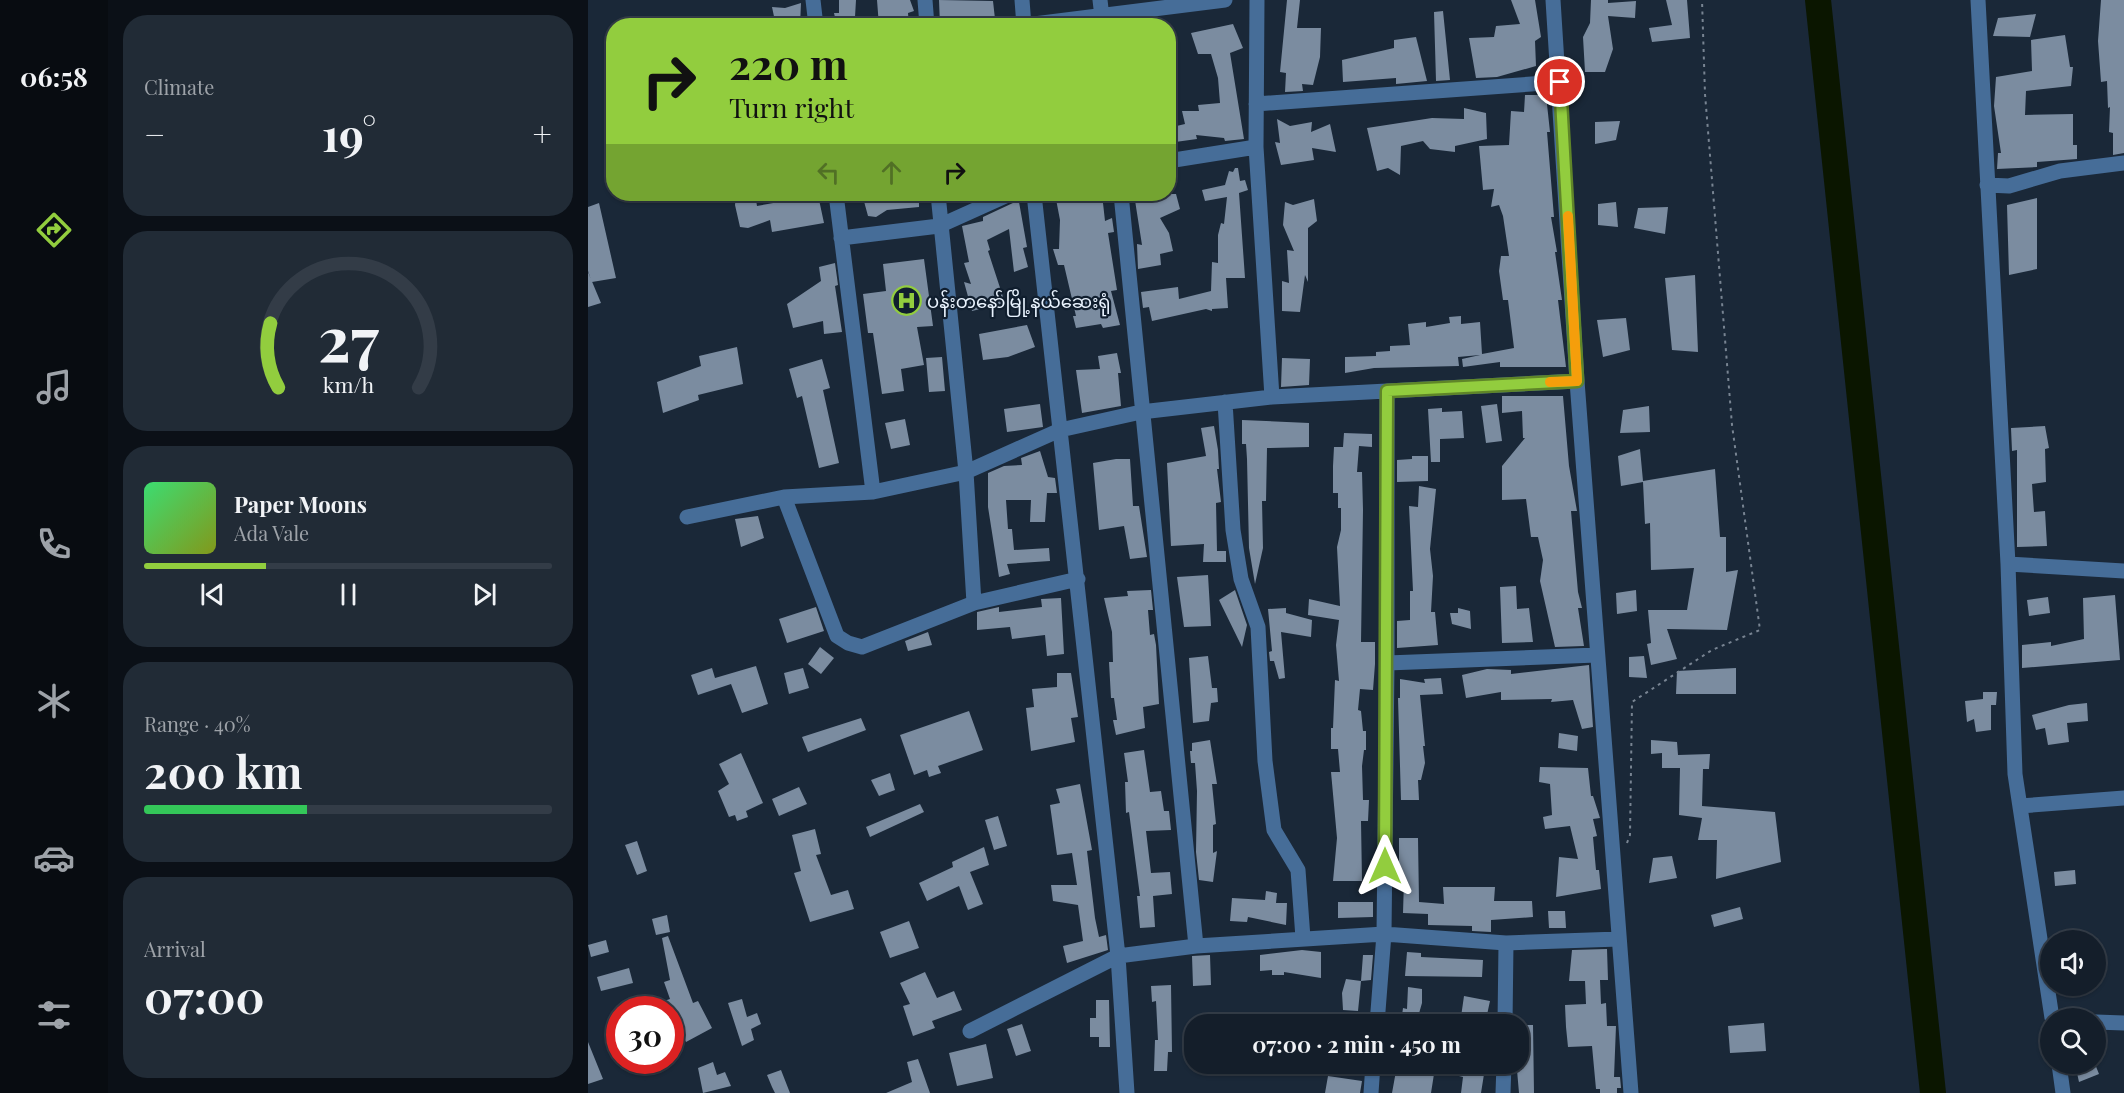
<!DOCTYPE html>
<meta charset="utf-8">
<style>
body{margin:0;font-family:"Playfair Display","Noto Sans Myanmar",serif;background:#212b36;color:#f1f3f6;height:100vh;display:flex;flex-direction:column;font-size:22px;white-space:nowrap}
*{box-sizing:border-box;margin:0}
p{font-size:20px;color:#9da2a8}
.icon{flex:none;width:33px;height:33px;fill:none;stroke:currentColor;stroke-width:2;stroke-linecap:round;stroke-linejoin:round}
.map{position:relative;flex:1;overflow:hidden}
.panel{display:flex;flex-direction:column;gap:15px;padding:15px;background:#0b1017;width:480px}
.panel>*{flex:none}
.banner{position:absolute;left:18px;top:18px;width:570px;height:183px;border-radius:24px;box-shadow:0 2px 4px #0004,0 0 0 2px #333c47;background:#92cd3e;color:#111;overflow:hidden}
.tools{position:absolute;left:1452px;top:930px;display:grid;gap:12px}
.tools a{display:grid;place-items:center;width:66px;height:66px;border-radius:50%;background:#141e2a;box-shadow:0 2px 4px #0004,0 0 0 2px #333c47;font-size:30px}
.speed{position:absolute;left:18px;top:996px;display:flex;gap:12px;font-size:30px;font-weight:700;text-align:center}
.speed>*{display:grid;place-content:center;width:78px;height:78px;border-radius:50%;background:#141e2a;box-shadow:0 2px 4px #0004,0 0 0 2px #333c47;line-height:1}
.speed .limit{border:9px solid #d22;background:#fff;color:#111}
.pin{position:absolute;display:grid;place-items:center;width:51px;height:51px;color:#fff;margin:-26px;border:3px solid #fff;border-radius:50%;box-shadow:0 2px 6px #0007}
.me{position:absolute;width:66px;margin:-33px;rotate:0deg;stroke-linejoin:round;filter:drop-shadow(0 0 4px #0008)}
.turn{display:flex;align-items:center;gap:21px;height:126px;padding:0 24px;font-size:27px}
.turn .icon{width:78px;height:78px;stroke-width:2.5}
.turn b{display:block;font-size:42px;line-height:51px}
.lanes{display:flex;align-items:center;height:57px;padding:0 24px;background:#0003;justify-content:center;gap:30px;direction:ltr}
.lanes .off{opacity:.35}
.big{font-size:45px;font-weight:700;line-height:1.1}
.panel .card{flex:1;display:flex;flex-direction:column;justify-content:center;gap:9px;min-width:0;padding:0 21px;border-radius:24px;background:#212b36}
.panel .dial{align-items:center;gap:0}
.dial svg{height:156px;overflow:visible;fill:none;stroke:#333c47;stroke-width:7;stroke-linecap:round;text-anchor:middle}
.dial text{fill:#f1f3f6;stroke:none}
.song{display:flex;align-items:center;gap:18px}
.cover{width:72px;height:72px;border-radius:9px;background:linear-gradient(135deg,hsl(140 70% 55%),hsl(70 70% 35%))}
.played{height:6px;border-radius:3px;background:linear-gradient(90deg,#92cd3e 30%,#333c47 30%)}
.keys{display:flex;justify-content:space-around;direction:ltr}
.heat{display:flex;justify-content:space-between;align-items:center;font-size:33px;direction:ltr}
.charge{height:9px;border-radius:4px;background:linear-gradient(90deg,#34c759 40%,#333c47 0)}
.trip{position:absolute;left:596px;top:1014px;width:345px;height:60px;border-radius:24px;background:#141e2a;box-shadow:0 2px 4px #0004,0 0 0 2px #333c47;font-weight:700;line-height:60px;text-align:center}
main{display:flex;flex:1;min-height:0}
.tabs{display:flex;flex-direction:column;width:108px;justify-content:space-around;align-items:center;background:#080c11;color:#9da2a8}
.tabs .icon{width:42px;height:42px}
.tabs .on{color:#92cd3e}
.tabs b{font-size:27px;color:#f1f3f6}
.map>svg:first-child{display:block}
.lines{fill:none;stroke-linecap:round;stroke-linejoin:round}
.river{stroke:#0b1600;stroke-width:26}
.building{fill:#7b8ca0}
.path{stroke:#788492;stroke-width:2;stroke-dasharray:3 4.5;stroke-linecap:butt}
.minor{stroke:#466d98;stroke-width:15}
.route-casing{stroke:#5f8528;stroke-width:15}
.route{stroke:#92cd3e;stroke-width:10}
.slow{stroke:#f59e0b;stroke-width:10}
.labels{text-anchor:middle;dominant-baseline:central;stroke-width:4.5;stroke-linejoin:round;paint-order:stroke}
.poi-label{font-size:18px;fill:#e9f3fe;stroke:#101e2e;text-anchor:start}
</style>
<main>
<nav class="tabs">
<b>06:58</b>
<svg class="icon on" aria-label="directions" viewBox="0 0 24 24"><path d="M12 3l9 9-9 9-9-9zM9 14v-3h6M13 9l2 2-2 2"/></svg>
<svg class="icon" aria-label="music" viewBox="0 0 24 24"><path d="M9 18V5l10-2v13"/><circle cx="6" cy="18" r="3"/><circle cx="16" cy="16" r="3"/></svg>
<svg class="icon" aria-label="phone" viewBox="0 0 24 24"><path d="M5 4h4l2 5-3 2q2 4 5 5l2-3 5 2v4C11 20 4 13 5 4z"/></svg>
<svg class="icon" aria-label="climate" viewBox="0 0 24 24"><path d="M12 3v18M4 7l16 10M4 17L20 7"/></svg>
<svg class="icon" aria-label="car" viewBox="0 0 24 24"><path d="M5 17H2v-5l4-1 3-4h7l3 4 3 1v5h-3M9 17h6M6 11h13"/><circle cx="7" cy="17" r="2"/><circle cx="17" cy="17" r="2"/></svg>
<svg class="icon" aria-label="filters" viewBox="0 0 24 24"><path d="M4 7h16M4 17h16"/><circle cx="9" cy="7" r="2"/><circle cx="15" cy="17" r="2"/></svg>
</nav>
<section class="panel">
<div class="card"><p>Climate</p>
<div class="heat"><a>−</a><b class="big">19°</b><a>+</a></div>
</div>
<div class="card dial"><svg viewBox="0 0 100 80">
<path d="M14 69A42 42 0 1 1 86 69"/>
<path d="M14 69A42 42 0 0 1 10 36" stroke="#92cd3e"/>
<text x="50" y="56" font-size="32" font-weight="700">27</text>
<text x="50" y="72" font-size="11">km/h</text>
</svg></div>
<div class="card">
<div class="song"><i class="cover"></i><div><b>Paper Moons</b><p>Ada Vale</p></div></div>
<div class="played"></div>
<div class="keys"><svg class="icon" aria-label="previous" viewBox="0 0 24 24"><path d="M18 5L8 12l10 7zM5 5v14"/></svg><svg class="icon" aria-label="pause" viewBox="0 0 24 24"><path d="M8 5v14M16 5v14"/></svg><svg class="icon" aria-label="next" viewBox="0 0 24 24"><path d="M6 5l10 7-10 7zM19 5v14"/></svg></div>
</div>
<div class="card"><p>Range · 40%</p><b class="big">200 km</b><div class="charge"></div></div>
<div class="card"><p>Arrival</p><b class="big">07:00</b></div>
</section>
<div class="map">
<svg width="1536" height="1093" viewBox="0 0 1536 1093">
<rect width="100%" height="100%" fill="#1a2838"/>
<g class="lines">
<path class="river" d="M1230 0 1345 1093"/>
</g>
<path class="building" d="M251 0H268L267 17 272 26H249L246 13H251Z
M289 0H322L326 11 320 13 321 26H291Z
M351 0 405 1 407 19 375 26H352Z
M699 0H712L709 28H733L732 57 725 85 714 84 715 91 697 92 698 73 692 72Z
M923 0H947L953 37 947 41 948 66 909 77 888 78 881 38 906 37 908 26 932 24Z
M1003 0H1020V3L1048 1 1047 18 1020 16 1025 49 1017 72H997L995 37 1002 23Z
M1078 0H1099L1102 38 1064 42 1061 28 1084 25Z
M1513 0H1536V153L1525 155V133L1521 132 1522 107 1520 108 1519 81 1513 82 1510 41Z
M213 3 212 26H188L184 7 197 8Z
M855 11 862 80 848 81 846 12Z
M1448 14 1442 37 1405 36 1410 18Z
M645 24 655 48 642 53 656 139 637 141 636 138 608 135 609 139 580 143V128L597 124 594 111H611L610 105 632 103 630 78 623 54H610L603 33Z
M1477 35 1482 67H1485L1483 86 1438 91 1437 115 1485 114V145H1489V159L1449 162V167L1409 169 1410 153H1413L1406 106 1408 77 1444 71 1443 40Z
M828 37 839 81 808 84V78L755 82 754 60 806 48V40Z
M937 95H958L962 132H959L966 217H963L969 252H967L974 300H970L978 367H912V362L875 367 874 359 892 355 870 357 871 366 786 368 757 373V357L788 356V352L802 351V346L822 345 820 324 838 322V327L862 323 861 317 873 316V324L892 322 894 354 926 348 920 300H915L911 271 913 256H921L915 216 911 205 903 207 906 189 895 190 891 146 921 145 923 111 936 112Z
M876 108 898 113 899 139 867 146V152L842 149 835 141 813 146 812 175 800 168 789 171 779 128 844 118 876 119Z
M689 119 702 126 724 122 723 132 742 124 748 152 724 148 726 160 693 165 687 142 692 143Z
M1032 121 1028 140 1007 144V122Z
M647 168H650L652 181 657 180 660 190 651 193 657 278H638L640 308 624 309V311L618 309 564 321 561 307 555 308 553 292 590 287 591 299 623 291 624 262 630 263V235L633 223 636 224 639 197 617 201 614 190 637 185 641 171 645 172Z
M148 194H159L161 203 168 200 169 206 230 195 236 223 184 232 182 220 160 228 152 227 147 205Z
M274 194H331V207L299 210 288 217 280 216Z
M467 194H514L517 221 524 218 526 232 520 233 529 290 523 291 532 325 515 328 513 324 488 328 485 316H488L476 265H470L465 249H471L472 220Z
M546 194H588L592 209 572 218 581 233 585 251 572 254 573 265 550 269 549 244 554 245Z
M1449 198V269L1421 275 1419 205Z
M726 199 729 221 720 228V282L717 275 712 312 694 311V281L701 283 699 250 706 251 695 225 697 202 705 205Z
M427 202H431L439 247 435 248 440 267 426 272 421 229 399 240 402 250 400 251 417 303 384 311 376 282 383 284 376 263 381 262 374 226 395 221V217Z
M1028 202 1030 227 1010 225V204Z
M11 203 28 278 4 282 0 271V207Z
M1080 207 1077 234 1046 228 1050 208Z
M336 259 345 326 329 327 336 365 313 369 316 391 294 394 285 333H280L275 294 298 291 295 264Z
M247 263 250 285 247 286 254 332 236 334 235 321 205 328 199 304 233 281 231 267Z
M0 272 13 303 0 307Z
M1107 275 1110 352 1084 350 1077 278Z
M1038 318 1042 350 1015 357 1009 320Z
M439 325 447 347 420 357 395 360 391 334Z
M149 347 155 384 110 395 111 400 75 413 69 382 113 366 111 356Z
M529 353 533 373H530L533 406 494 413 488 370 512 369 510 356Z
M354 357 357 391 341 392 338 358Z
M694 358 722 359 721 385 693 387Z
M234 359 242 388 235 390 251 463 231 468 214 396 209 398 201 369Z
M914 396H975L981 466 989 511H983L990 592 994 608H990L996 646 967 647 952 581 955 560 950 537H943L938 499 914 500V466L937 438H935L934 411 914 413Z
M452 404 455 427 419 432 416 409Z
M909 404 914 441 898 443 893 406Z
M1061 406 1062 432 1032 433 1035 410Z
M854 408V412L874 411 876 438 852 439V462H843L840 409Z
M317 419 322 445 303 449 297 423Z
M654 420 721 423V447L679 448 678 501H674L675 548 667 584 661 548 659 459 658 444H654Z
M626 426 630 450 631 469H629L633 502 628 503 629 551H638V562H615L616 544 583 546 579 463 618 456 613 428Z
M1457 426 1461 448 1457 449 1458 482 1444 484 1446 512 1457 511 1459 546 1429 547V450L1424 451 1423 428Z
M756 433 784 434V447L771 446 769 472H774L775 510 773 642H787V664L785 690 772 689 770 710 773 711 775 731H778V750H776L774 766 775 800H781L780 821H773L774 881H745L749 838 743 772H752L750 749H743V728H745L747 680 751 681 748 645 751 620 720 615 721 599 752 606 749 547 753 530V508H750V493H745V466L746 447H755Z
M1052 449 1055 481 1127 469 1132 537H1138V572L1150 570 1139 630 1079 629 1089 659 1063 665 1059 644 1063 643 1060 610H1099L1106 568 1063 570 1062 523 1057 524 1055 482 1033 486 1030 456Z
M452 451 460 477 467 478 469 493H459L457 522H442L443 500H418L420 529H424L426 550 461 548 462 561 419 564 422 574 411 577 400 507V473L416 466 434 465 433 458Z
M824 456H840V481L809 482V460L824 459Z
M528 459H542L545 506H551L559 557 542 559 536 526 511 530 505 463Z
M831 486 848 489 842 549 845 576 843 612H847L850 645 809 648V621L822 620V591H825L821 506 830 507Z
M170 516 176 538 153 547 147 519Z
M620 575 623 626 596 627 589 577Z
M928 586 929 609 941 608 945 642 914 643 912 587Z
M563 590 565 610H560L562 635 566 634 568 645 571 704 555 707 557 728 528 735 525 720H529L526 698H523L521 662H525L524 632 516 598 540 596 539 591Z
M647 590 659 625 654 647 631 600Z
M1048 590 1049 611 1029 614 1028 593Z
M1527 595 1532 660 1434 668V645L1463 642V646L1496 639 1495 598Z
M1460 597 1462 613 1441 616 1439 600Z
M473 598 476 654 459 656 457 635 424 639 422 627 389 630V612L411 607V612L454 607 453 599Z
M228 607 236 631 199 643 191 619Z
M698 608V613L724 620 723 637 693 632 697 678 691 679 686 661H682L681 652 684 651 680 609Z
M870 608 882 611 883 629 864 624 862 613H870Z
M340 632 344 645 320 651 317 641Z
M232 647 246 658 233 674 220 664Z
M620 656 624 688H629L630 702 623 703 621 721 605 723 601 658Z
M1056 656 1059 678 1041 677V657Z
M1001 665 1005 727 994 729 985 700 963 702 964 699 913 700V692L878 698 874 675 899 669 923 670V674Z
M168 666 180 704 154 713 143 684 110 695 103 675 124 668 127 678Z
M215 668 221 688 201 694 196 673Z
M1148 668V694H1088L1089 671Z
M469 673H483L490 717 483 718 487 742 443 751 438 708 446 707 444 689 469 687Z
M853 678 855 694 832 695 837 746H835L837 763 833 780H830L831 800H813L810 698H812V679L837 683 836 679Z
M1395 692H1409L1408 705H1403V730L1388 732 1386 719 1379 722 1377 701 1395 699Z
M1499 703 1500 721 1479 723 1481 742 1460 745 1457 728 1448 730 1444 715 1481 705Z
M381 711 395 750 350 766 353 773 341 777 339 770 326 775 312 735Z
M273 718 278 730 220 752 214 737Z
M971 733 990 736 989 751 970 748Z
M622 740 629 784H624L628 824 625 825V853L629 851 625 882 611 880 608 852 609 791 607 763H603L602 751H604V743Z
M1063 740 1089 742 1090 755 1122 754 1121 769H1115L1114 806 1187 812 1193 862 1128 879 1129 840H1110L1114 818 1091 815 1092 768H1074V753L1063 754Z
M556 750 562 792 573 791 576 811H581L583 830 558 831 563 873 582 872 584 894 565 896 567 927 552 928 549 896H552L541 812 538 813 537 782H540L536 753Z
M153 753 175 803 158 811 160 817 149 821 147 815 141 817 130 791 141 784 131 764Z
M952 767 1000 768 1003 796H1005L1012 818 1005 819 1009 836 1005 837 1008 870H1011L1013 889 968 897 971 857 990 859 982 826 957 829 955 817 964 815 962 784 951 782Z
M302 773 307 790 291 796 283 780Z
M492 784 504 850 499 851 507 918 511 937 518 935 520 950 479 963 475 946 495 941 490 905 465 901 463 885H489L484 853 469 855 462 805 472 803 468 789Z
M211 787 219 804 191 816 184 799Z
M332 804 336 812 282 837 278 827Z
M410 816 419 846 406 850 397 820Z
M227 829 233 854 228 855 243 895 260 890 266 909 222 922 206 873 213 871 204 835Z
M811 838H830L831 902 856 904 855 887H907L906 901H944L945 917 903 920V932L884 931V926L840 925V914L815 913 816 880H811Z
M49 841 59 871 49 875 37 845Z
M396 847 401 865 382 872 395 904 380 910 371 886 339 901 331 883 365 867 364 862Z
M1084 856 1089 878 1061 883 1065 858Z
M1487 870 1488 884 1467 886 1466 872Z
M678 891 689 893 688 903H699L698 925 660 917 659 922 642 921 644 898 677 900Z
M750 902H785V917L750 918Z
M1152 907 1155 919 1126 927 1123 915Z
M960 911H977L978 928H961Z
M79 915 82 932 68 935 64 919Z
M321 921 331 948 302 958 292 932Z
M80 936 105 1003 110 1001 124 1028 98 1042 90 1027 82 1030V1010H58V1007L82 999 76 982 82 980 74 938Z
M18 940 21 952 3 957 0 945Z
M1019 949 1020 980H1012L1013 1004 1018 1003 1019 1026H1028L1026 1077H1032L1033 1088H1029V1093H1012V1089H1008L1004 1046 980 1047 978 1027 977 1005 998 1004 997 981H981L984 950Z
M714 950 733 952V978L696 972V975H684V970L672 971V955Z
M819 952 833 953V957L895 960 894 977 817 976Z
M622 955 623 985 605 986 604 956Z
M775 955H785L783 980 773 981Z
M41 968 45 983 13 991 9 977Z
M337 972 349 998 366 991 374 1010 344 1021 347 1028 325 1036 315 1006 322 1004 312 983Z
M758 979 773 981 770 1011 755 1010 754 993Z
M583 985 584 1052H580L579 1071H566L567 1040H570L568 1001 564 1002 563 986Z
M820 987 834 989V1003L828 1024 813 1023 815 1008 819 1009Z
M876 996 902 1001 897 1024H872Z
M154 999 159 1017 169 1013 173 1024 163 1029 166 1040 154 1046 140 1003Z
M508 1000H521L522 1047H511V1037H502V1018H508Z
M1176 1023 1178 1051 1142 1053 1140 1026Z
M434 1024 443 1051 428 1056 419 1029Z
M933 1025H945L946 1093H931L929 1070H934Z
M0 1042 15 1079 0 1084Z
M398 1044 405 1078 369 1086 361 1053Z
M330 1059 342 1093H298L324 1082 319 1062Z
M125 1062 129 1075 137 1072 143 1086 115 1093 110 1068Z
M814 1064H832L830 1072 846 1074 843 1093H804L808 1071H813Z
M873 1064 897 1068 893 1093H873L875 1077 871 1076Z
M1487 1064H1507L1511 1074 1491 1082Z
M193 1070 202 1093H187L184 1087 179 1075Z
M740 1076 774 1081 772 1093H737Z"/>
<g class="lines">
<path class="path" d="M1039 843 1042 835 1044 702 1124 650 1172 630 1144 425 1117 94 1114 0"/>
<path class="minor" d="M225 0 228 26
M337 0 339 26
M434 0 436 26
M512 0 515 26
M669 0 668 147 684 397
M965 0 989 381 1043 1093
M1390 0 1420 564 1427 774 1464 1018
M430 26 637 0
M668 104 972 82
M580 161 668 147
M1399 185 1421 186 1472 171 1536 163
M248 194 285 492
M350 194 378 472 386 603
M446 194 530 956 539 1093
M533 194 608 946
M253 238 351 226 422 194
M799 391V663L1009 655
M637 402 645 530 653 579 670 627 677 761 686 830 710 870 715 938
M196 497 249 636 260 643 274 647 386 603 490 579
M99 517 196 497 285 492 378 472 472 430 553 412 684 397 989 381
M1420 564 1536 571
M1432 806 1536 798
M1508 1022 1536 1023
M789 1024 796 934 799 663
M917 1024 918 943
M382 1031 530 956 608 946 796 934 918 943 1031 939
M1471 1064 1475 1093
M783 1093 785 1064
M915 1093 916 1064"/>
</g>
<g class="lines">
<defs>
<path id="route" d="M797 866 799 391 989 381 972 82"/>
</defs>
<use href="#route" class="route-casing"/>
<use href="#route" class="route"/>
<path class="slow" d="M962 382 989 381 980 216"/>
</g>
<defs>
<symbol id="hospital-ring" viewBox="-11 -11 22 22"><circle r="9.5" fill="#101e2e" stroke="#92cd3e" stroke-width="1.5"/><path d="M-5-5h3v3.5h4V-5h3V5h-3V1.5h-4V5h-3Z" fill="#92cd3e"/></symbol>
</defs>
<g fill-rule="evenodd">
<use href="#hospital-ring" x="302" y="284" width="33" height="33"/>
</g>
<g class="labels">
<g class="poi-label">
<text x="339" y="301">ပန်းတနော်မြို့နယ်ဆေးရုံ</text>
</g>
</g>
</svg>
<div class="tools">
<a><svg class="icon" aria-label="sound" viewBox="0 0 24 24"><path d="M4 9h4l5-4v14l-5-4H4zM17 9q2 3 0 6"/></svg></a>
<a><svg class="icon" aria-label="search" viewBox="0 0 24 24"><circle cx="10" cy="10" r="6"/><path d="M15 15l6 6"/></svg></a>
</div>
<div class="speed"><div class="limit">30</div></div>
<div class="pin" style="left:972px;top:82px;background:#d93025"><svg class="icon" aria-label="arrive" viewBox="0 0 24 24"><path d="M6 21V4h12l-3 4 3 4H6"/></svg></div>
<svg class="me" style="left:797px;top:866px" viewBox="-20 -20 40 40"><path d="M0-17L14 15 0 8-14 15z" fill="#92cd3e" stroke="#fff" stroke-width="4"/></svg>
<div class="trip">07:00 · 2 min · 450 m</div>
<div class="banner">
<div class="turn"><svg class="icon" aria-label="right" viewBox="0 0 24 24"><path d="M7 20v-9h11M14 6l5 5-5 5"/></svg><div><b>220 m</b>Turn right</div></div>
<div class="lanes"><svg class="icon off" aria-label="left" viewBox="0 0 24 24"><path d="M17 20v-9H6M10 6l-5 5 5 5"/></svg><svg class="icon off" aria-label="ahead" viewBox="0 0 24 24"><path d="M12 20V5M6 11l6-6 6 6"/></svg><svg class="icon" aria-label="right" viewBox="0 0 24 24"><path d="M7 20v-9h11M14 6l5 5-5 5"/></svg></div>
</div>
</div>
</main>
